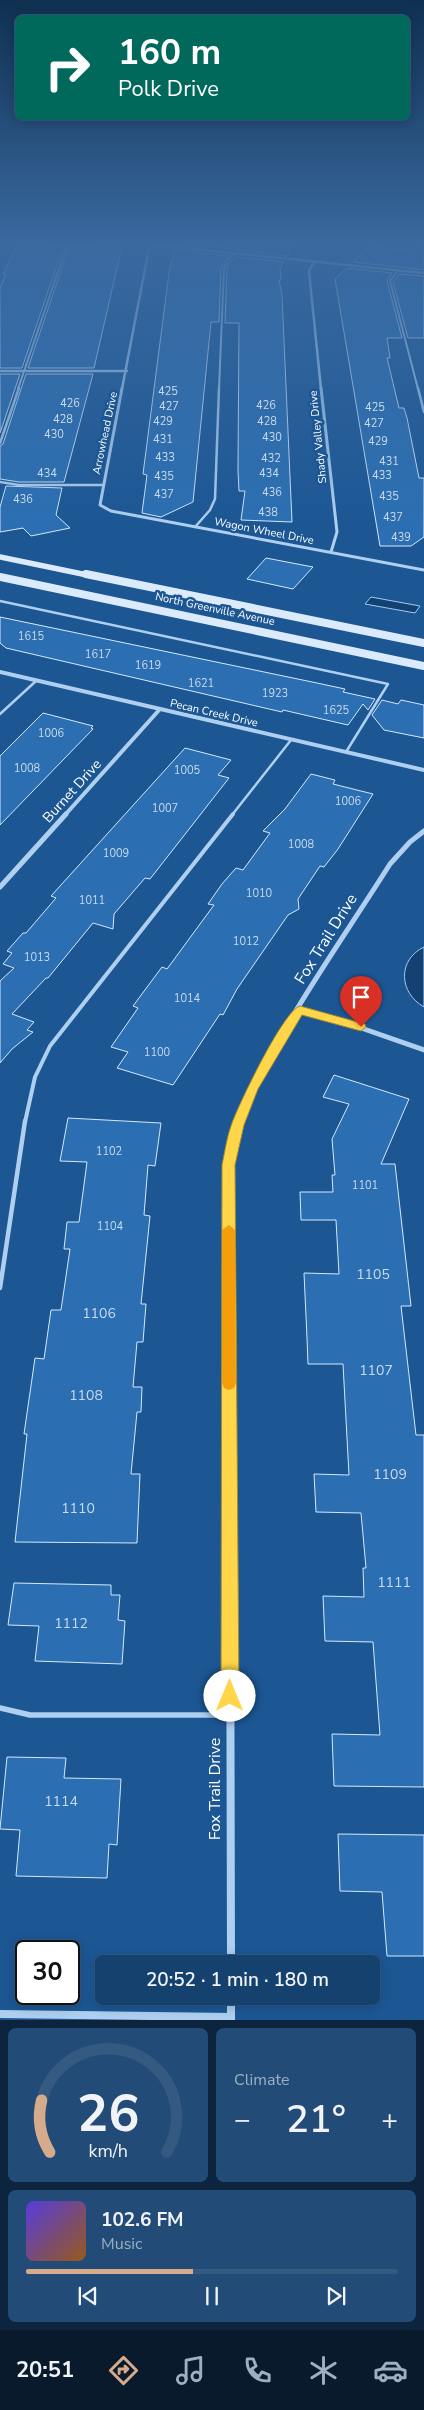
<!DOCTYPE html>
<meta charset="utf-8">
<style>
body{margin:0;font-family:"Nunito Sans",sans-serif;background:#224c77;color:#f1f3f6;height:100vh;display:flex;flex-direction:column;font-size:19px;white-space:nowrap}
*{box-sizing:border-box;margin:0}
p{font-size:16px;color:#9dafc3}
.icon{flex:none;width:28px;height:28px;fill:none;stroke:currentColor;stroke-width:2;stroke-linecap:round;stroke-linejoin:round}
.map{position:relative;height:2020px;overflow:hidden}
.details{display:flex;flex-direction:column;gap:8px;padding:8px;background:#0c243d;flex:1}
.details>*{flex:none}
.banner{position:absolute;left:15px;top:15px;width:395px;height:105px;border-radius:8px;box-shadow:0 2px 12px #0003,0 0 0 1px #345a82;background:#00695c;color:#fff;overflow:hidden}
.speed{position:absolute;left:15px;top:1940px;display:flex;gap:10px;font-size:25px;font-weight:700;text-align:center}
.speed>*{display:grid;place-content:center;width:65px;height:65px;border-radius:50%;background:#15416f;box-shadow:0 2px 12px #0003,0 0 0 1px #345a82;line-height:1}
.speed .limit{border:2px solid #111;border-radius:8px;background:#fff;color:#111}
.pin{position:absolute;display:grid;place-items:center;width:42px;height:42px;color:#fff;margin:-51px -21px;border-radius:50% 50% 50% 0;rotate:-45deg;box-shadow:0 0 5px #0007}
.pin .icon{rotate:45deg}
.me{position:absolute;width:55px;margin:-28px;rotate:0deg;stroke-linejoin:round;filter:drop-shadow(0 0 4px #0008)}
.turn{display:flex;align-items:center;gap:18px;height:105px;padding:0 20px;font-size:22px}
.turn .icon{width:65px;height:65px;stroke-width:2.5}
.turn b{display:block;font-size:35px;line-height:42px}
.big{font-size:38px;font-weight:600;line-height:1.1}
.details .widget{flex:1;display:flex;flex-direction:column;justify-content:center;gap:8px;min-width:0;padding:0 18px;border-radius:8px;background:#224c77}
.details .dial{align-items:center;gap:0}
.dial svg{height:130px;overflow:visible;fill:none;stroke:#345a82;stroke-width:7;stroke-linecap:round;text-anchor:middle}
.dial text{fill:#f1f3f6;stroke:none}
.song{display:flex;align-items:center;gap:15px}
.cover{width:60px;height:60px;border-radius:8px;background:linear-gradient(135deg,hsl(250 70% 55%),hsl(30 70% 35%))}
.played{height:5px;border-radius:2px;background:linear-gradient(90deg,#d6ab8b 45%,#345a82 45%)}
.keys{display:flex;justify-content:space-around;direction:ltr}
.heat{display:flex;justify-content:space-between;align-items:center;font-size:28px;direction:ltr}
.details .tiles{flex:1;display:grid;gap:8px;grid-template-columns:1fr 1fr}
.widget:last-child{grid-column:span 2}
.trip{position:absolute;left:95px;top:1955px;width:285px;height:50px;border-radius:8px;background:#15416f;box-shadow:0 2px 12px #0003,0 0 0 1px #345a82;font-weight:600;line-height:50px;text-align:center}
.tabs{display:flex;height:80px;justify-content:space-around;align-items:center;background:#081a2c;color:#9dafc3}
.tabs .icon{width:35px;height:35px}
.tabs .active{color:#d6ab8b}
.tabs b{font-size:22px;color:#f1f3f6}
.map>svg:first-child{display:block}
.water{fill:#134172;stroke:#a1cbf1}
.building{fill:#2b6fb2;stroke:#d5e8fb}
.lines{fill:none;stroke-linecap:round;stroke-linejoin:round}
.service-far4{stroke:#aecfef;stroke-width:2}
.service-far3{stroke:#aecfef;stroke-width:2.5}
.service-far2{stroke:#aecfef;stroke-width:4}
.service-far1{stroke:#aecfef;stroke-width:4.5}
.service{stroke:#aecfef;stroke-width:5.5}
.minor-far5{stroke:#aecfef;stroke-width:2.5}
.minor-far4{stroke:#aecfef;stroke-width:3}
.minor-far3{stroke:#aecfef;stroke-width:4}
.minor-far2{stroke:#aecfef;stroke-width:5}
.minor-far1{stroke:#aecfef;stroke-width:6}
.minor{stroke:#aecfef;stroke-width:8}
.secondary-far1{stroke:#dcebfb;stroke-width:5.5}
.secondary{stroke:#dcebfb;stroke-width:8}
.route{fill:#ffd54a;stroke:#a68a30}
.slow{fill:#f59e0b}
.labels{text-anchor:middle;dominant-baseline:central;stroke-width:5;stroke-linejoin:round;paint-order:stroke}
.number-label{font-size:11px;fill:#cadbec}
.far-street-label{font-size:11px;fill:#fff;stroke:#1c5794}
.street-label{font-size:14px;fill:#fff;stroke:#1c5794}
.near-number-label{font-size:14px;fill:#cadbec}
.near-street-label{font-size:16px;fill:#fff;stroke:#1c5794}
</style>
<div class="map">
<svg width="424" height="2020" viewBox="0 0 424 2020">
<rect width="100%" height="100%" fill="#1c5794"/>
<path class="water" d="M371 597 420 606 415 613 365 604Z
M424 947V1007C399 993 397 960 424 947Z"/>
<path class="building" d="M19 242H45L47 243 46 247H63L22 368H0V288L6 274H3Z
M105 242H123L94 368H28L69 247H95Z
M177 242H293L287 256Z
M417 242H424V270L353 262 369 246 409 250Z
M175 250 228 256 221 268 219 322H211L193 502 161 517 142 513 147 475 143 474 169 273Z
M236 257 284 262 280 268 281 280H279L282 295 292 522 241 520 245 491H239L238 470 239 323H225L227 269 230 261Z
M347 268 392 273 387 281 402 338H387L390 358H387L399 408H404L407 418 419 478H424V537L411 546H380L335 279Z
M399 274 424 276V338H408L393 282Z
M0 374H20L0 433Z
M26 374H93L64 482H19L0 479V446L3 444Z
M6 486 62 488 56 515 70 528 31 536 23 528 0 532V507Z
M266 558 313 567 293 589 247 579Z
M0 617 317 683 345 689 343 692 375 699 368 710 363 704 348 725 283 710 282 712 6 648 0 643Z
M382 700 398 704 401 700 424 705V738L384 730 372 715Z
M43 713 93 726 91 728 93 729 0 825V756Z
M185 748 231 760 218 775 229 778 150 879 145 878 114 914 113 929 93 923 48 978H46L12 1014 34 1022 27 1030 33 1032 12 1049 0 1063V981L14 968 3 964 12 953 7 951 23 933H26L56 898 51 896Z
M311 774 335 780 333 784 373 794 338 849 324 867 320 866 298 899 299 909 288 915 237 989 223 1015 220 1014 173 1085 117 1068 128 1052 111 1047 138 1008 133 1006 162 967 167 969 214 905 208 904 222 884 236 868 243 870 270 833 263 831 285 809Z
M334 1075 409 1099 381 1164H395L411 1306H401L409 1375 416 1435H424V1787L334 1786 332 1734 380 1735 373 1642 325 1641 323 1596 364 1597 363 1568H366L361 1513 316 1512 314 1474 349 1475 343 1364H308L307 1338 304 1273 339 1274 336 1220H301L300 1192H333L332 1175H335L332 1139 349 1104 323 1097Z
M68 1118 161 1123 155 1166 148 1165 144 1215 150 1216 141 1304H146L143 1342H137L133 1387H142L141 1412H137L131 1474H140L137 1543 15 1542 27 1434H24L35 1358 44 1359 51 1310H61L70 1249H64L67 1222H79L87 1162 60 1161Z
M14 1583 111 1585V1595H120L118 1620 125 1621 122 1664 35 1661 39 1626 8 1625Z
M7 1757 66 1758 64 1778 121 1779 117 1845 109 1844 107 1878 16 1876 20 1830 0 1829Z
M338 1834 424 1835V1956H387L382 1892 340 1891Z"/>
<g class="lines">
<path class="service-far4" d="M398 270 390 281 418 389
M18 389 68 242
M219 389 224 268 228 259 236 253"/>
<path class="service-far3" d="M418 388 424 412
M0 443 19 388
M0 482 19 485H103
M195 527 210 510 215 499 219 388
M0 601 388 684 346 752
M0 714 36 681
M232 815 291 740"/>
<path class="service-far2" d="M25 1122 35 1077 50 1046 233 814"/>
<path class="service-far1" d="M0 1288 25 1121"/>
<path class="service" d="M0 1708 30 1715H229"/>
<path class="minor-far5" d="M315 261 309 271 321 389
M0 371H127
M122 389 149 248 165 246 424 273"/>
<path class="minor-far4" d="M122 388 100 505 111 511 424 570
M321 388 337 532 331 552"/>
<path class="minor-far3" d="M0 672 424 770
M65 815 160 709"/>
<path class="minor-far2" d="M0 887 66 814
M300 1010 344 1022 424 1050
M238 1122C276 1031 337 948 390 864L410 842 424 831"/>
<path class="minor-far1" d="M230 1516 229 1165 239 1121"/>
<path class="minor" d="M230 1515 231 1964
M231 1996V2020
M0 2014 231 2017"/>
<path class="secondary-far1" d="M0 557 92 576"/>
<path class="secondary" d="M86 574 424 643
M0 577 424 666"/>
</g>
<linearGradient id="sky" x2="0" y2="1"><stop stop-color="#0f3051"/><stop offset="0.46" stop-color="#3a699f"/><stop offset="1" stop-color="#3a699f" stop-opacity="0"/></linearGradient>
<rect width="424" height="525" fill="url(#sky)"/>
<path class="route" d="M300 1006 365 1024 366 1027 361 1031 302 1015 258 1089 244 1125 235 1165 239 1696 236 1702 230 1704 224 1702 221 1696 222 1165C225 1151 227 1136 232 1123 239 1104 283 1011 300 1006Z"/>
<path class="slow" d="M229 1225 235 1230 236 1383 234 1388 229 1390 224 1388 222 1383V1230Z"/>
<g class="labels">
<g class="number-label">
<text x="168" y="391">425</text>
<text x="70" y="403">426</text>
<text x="266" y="405">426</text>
<text x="169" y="406">427</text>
<text x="375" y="407">425</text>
<text x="63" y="419">428</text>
<text x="163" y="421">429</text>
<text x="267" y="421">428</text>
<text x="374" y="423">427</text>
<text x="54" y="434">430</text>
<text x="272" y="437">430</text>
<text x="163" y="439">431</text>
<text x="378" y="441">429</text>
<text x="165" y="457">433</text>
<text x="271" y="458">432</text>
<text x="389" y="461">431</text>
<text x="47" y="473">434</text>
<text x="269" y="473">434</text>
<text x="382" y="475">433</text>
<text x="164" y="476">435</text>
<text x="272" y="492">436</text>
<text x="164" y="494">437</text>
<text x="389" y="496">435</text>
<text x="23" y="499">436</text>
<text x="268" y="512">438</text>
<text x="393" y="517">437</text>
<text x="401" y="537">439</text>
<text x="31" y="636">1615</text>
<text x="98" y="654">1617</text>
<text x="148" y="665">1619</text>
<text x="201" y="683">1621</text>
<text x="275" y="693">1923</text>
<text x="336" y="710">1625</text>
<text x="51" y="733">1006</text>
<text x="27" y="768">1008</text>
<text x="187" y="770">1005</text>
<text x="348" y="801">1006</text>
<text x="165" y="808">1007</text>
<text x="301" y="844">1008</text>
<text x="116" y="853">1009</text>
<text x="259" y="893">1010</text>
<text x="92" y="900">1011</text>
<text x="246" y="941">1012</text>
<text x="37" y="957">1013</text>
<text x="187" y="998">1014</text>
<text x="157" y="1052">1100</text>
<text x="109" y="1151">1102</text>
<text x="365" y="1185">1101</text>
<text x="110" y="1226">1104</text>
</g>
<g class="far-street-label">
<text transform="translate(105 433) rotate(-78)">Arrowhead Drive</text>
<text transform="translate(318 437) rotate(-96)">Shady Valley Drive</text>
<text transform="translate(264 531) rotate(11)">Wagon Wheel Drive</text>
<text transform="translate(215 609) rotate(12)">North Greenville Avenue</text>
<text transform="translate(214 713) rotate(13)">Pecan Creek Drive</text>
</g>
<g class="street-label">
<text transform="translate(72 791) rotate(-48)">Burnet Drive</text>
</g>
<g class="near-number-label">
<text x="373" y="1274">1105</text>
<text x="99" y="1313">1106</text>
<text x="376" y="1370">1107</text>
<text x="86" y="1395">1108</text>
<text x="390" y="1474">1109</text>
<text x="78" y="1508">1110</text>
<text x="394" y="1582">1111</text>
<text x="71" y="1623">1112</text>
<text x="61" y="1801">1114</text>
</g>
<g class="near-street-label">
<text transform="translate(326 939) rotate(-58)">Fox Trail Drive</text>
<text transform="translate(215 1789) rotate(-90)">Fox Trail Drive</text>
</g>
</g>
</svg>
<div class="speed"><div class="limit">30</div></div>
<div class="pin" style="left:361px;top:1027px;background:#d93025"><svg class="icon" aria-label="arrive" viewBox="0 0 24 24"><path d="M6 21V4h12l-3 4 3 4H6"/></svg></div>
<svg class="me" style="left:230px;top:1696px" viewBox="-20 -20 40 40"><circle r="19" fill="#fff"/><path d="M0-13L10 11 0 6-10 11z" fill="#ffd54a"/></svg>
<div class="trip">20:52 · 1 min · 180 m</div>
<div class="banner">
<div class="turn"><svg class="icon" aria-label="right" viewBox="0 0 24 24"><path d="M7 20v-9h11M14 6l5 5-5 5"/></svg><div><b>160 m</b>Polk Drive</div></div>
</div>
</div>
<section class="details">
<div class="tiles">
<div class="widget dial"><svg viewBox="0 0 100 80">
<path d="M14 69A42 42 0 1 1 86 69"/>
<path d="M14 69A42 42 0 0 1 9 37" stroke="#d6ab8b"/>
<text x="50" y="56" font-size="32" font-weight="700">26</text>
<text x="50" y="72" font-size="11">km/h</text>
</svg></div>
<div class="widget"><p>Climate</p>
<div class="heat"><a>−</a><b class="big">21°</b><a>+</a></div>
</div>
<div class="widget">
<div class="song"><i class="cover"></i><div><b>102.6 FM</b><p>Music</p></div></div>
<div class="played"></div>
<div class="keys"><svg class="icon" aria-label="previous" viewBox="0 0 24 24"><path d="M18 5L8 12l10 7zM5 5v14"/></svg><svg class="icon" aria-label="pause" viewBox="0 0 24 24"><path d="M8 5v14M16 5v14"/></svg><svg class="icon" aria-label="next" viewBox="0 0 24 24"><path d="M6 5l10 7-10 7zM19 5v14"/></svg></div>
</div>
</div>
</section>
<nav class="tabs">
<b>20:51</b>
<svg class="icon active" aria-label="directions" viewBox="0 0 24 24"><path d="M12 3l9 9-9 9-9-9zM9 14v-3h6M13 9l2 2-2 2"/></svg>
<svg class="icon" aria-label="music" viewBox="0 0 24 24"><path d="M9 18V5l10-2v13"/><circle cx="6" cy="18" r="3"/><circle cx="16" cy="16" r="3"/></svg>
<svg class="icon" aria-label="phone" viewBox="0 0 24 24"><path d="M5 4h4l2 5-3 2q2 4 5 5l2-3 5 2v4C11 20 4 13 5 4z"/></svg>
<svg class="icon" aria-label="climate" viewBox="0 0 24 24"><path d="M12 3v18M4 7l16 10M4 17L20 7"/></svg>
<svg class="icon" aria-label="car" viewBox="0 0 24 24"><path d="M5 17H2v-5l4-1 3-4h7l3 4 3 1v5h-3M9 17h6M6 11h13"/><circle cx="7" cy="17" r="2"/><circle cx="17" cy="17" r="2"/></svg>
</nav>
